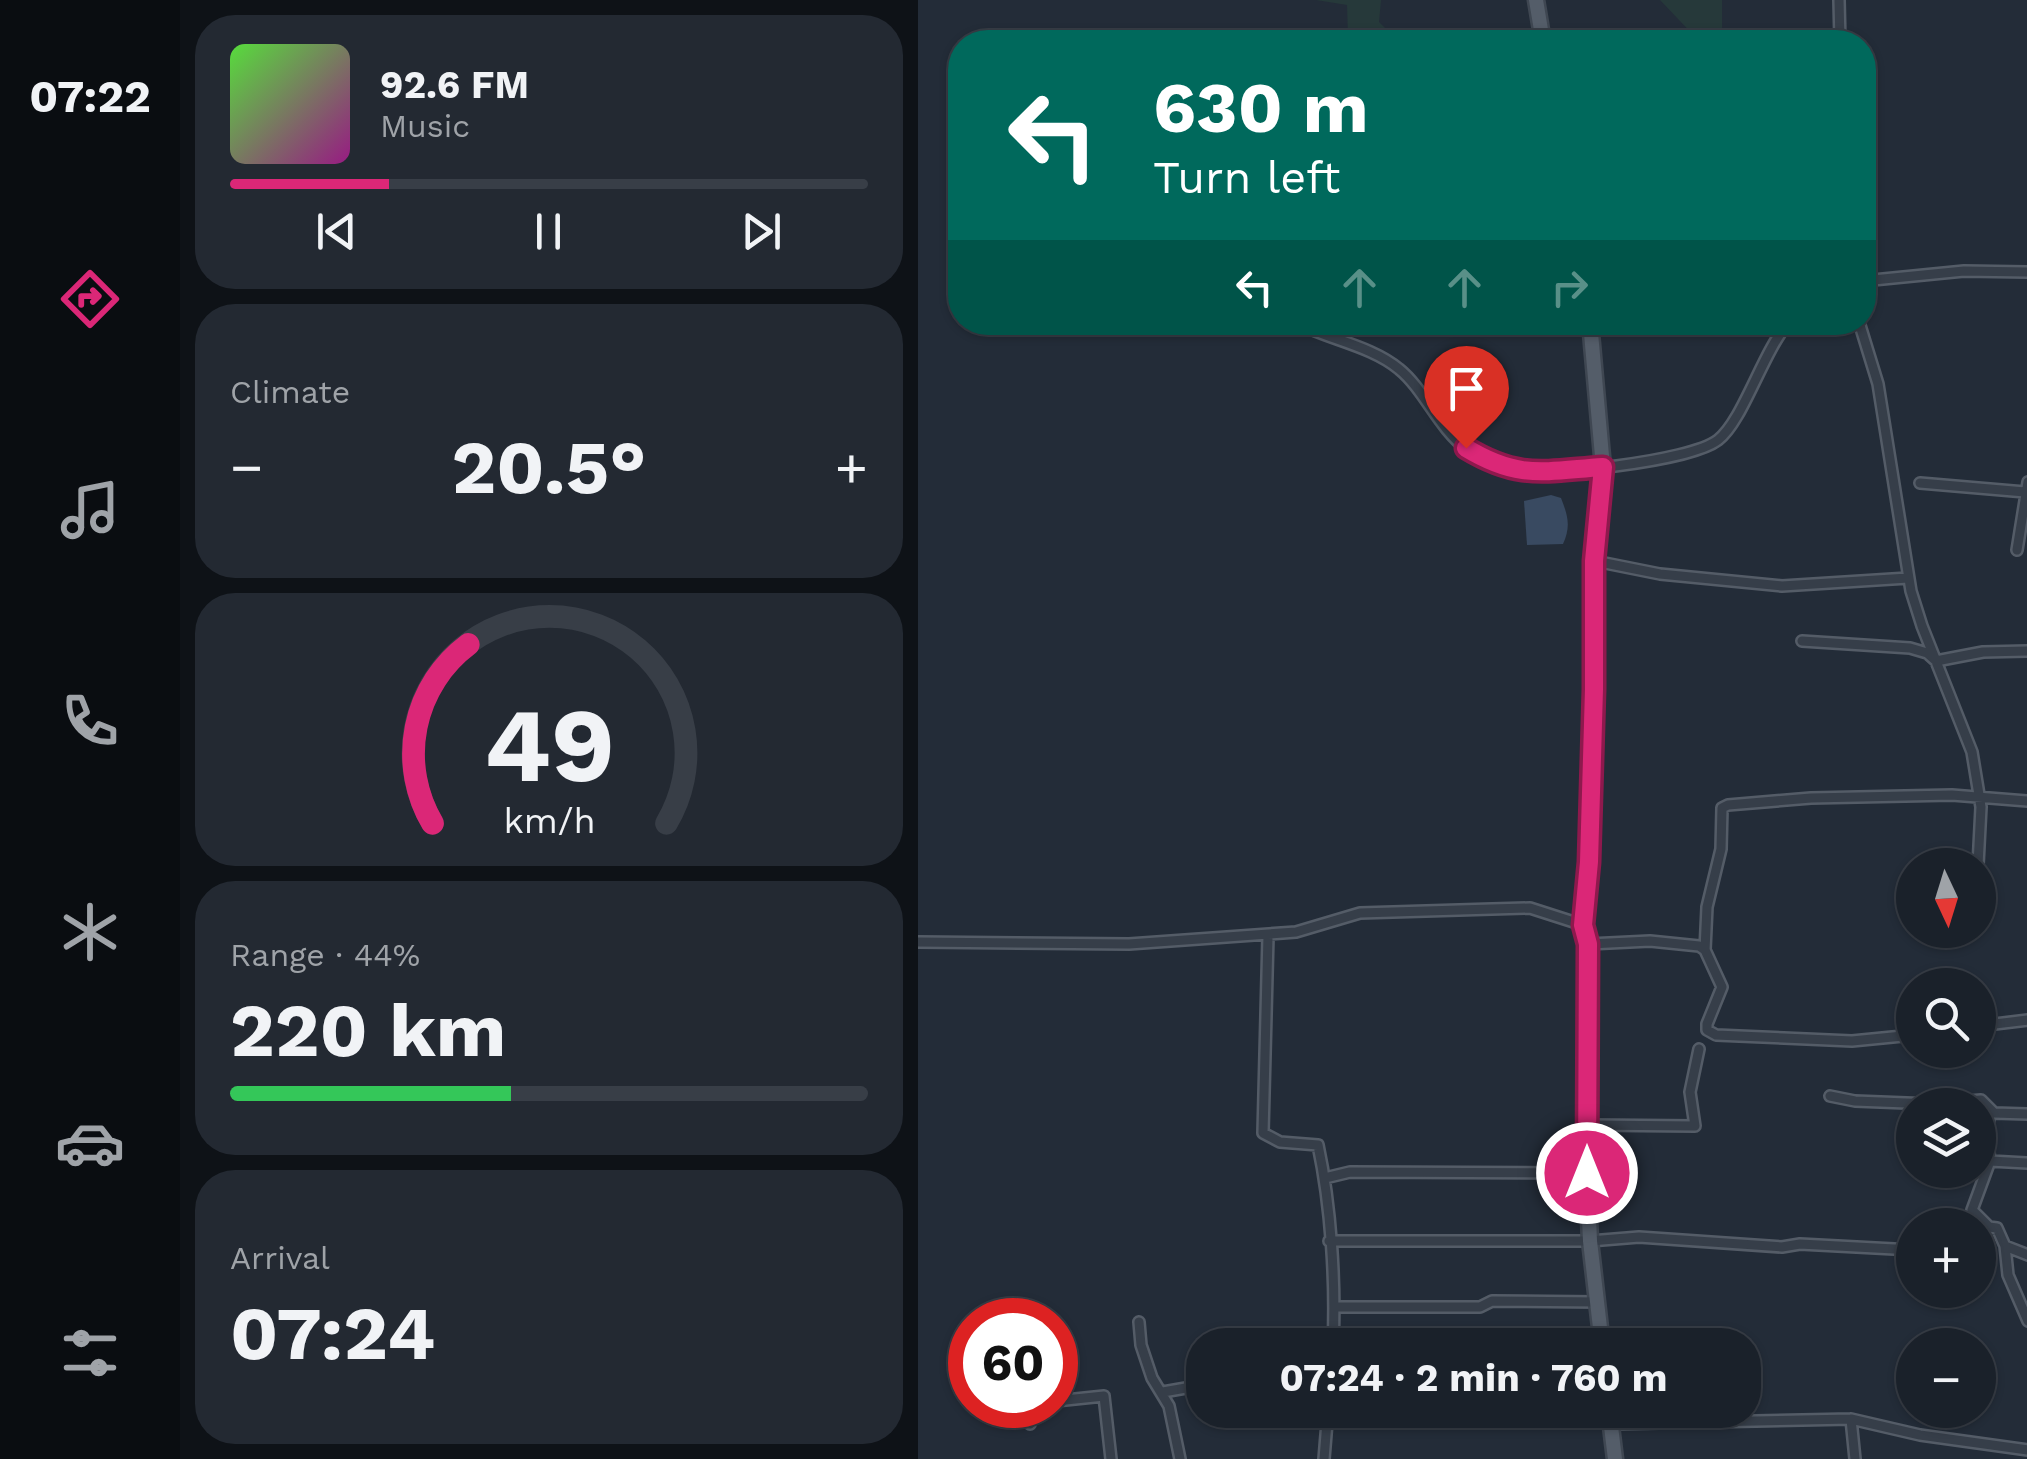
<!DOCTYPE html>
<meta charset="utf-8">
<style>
body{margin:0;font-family:"Work Sans",sans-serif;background:#232932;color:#f1f3f6;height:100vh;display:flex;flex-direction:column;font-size:38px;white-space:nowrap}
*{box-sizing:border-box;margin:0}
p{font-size:32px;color:#9fa3a8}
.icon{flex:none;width:55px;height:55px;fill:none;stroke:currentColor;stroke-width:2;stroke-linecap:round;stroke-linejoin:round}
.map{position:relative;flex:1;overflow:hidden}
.side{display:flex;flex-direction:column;gap:15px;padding:15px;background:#0e1217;width:738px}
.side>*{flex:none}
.guide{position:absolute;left:30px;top:30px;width:928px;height:305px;border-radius:40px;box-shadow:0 2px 8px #0004,0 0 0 2px #383e47;background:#00695c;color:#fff;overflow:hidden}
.needle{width:65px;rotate:176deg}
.controls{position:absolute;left:978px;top:848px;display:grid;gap:20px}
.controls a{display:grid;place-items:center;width:100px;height:100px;border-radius:50%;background:#1a212a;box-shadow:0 2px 8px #0004,0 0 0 2px #383e47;font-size:50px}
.speed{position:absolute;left:30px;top:1298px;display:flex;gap:20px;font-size:50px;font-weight:700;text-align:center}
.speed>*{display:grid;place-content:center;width:130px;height:130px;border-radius:50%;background:#1a212a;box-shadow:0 2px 8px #0004,0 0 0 2px #383e47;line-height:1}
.speed .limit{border:15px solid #d22;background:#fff;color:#111}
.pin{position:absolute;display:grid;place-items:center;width:85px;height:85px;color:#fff;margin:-102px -42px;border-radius:50% 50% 50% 0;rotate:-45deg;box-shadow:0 0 10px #0007}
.pin .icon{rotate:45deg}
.me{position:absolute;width:110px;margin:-55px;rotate:0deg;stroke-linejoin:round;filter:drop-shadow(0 0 8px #0008)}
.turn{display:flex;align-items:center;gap:35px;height:210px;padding:0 40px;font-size:45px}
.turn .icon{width:130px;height:130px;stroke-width:2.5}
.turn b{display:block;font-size:70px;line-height:85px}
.lanes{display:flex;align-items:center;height:95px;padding:0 40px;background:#0003;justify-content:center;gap:50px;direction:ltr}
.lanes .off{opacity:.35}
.big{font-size:75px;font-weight:700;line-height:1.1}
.side .card{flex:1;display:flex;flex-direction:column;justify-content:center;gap:15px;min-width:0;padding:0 35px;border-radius:40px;background:#232932}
.side .dial{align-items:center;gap:0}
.dial svg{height:260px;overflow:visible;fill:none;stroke:#383e47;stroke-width:7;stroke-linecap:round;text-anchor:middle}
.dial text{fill:#f1f3f6;stroke:none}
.song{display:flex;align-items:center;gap:30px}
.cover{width:120px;height:120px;border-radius:15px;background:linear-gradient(135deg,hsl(110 70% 55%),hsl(310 70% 35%))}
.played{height:10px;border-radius:5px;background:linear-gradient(90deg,#db2777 25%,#383e47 25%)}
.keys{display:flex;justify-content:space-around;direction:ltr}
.heat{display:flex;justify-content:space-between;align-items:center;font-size:55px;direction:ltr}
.charge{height:15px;border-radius:8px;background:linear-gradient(90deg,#34c759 44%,#383e47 0)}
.trip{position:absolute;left:268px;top:1328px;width:575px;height:100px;border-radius:40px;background:#1a212a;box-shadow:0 2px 8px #0004,0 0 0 2px #383e47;font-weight:700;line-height:100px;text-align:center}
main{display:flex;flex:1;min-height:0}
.dock{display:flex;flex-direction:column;width:180px;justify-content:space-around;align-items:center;background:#0a0d11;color:#9fa3a8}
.dock .icon{width:70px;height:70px}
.dock .selected{color:#db2777}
.dock b{font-size:45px;color:#f1f3f6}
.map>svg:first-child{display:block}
.green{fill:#26393a}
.water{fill:#394a61}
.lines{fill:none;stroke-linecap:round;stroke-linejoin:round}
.street-casing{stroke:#545c67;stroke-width:14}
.primary-casing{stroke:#3f4752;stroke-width:19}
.street{stroke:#363e49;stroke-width:9}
.primary{stroke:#545d69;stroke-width:14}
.route-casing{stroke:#8e194d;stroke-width:25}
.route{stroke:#db2777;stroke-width:18}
</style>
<main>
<nav class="dock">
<b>07:22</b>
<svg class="icon selected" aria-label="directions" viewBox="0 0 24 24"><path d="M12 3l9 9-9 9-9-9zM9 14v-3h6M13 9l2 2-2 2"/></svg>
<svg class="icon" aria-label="music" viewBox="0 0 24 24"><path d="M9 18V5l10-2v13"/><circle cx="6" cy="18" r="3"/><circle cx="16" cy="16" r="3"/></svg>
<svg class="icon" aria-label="phone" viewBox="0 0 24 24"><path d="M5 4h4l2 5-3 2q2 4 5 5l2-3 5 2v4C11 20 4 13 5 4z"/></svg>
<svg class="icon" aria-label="climate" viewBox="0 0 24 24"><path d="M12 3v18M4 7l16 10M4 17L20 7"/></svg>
<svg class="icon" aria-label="car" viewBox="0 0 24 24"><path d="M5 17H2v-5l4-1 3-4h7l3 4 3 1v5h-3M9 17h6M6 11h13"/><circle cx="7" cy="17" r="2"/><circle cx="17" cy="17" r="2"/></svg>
<svg class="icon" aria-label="filters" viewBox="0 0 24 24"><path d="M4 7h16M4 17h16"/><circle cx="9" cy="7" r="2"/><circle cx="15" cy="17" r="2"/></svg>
</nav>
<section class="side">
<div class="card">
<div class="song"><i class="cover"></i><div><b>92.6 FM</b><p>Music</p></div></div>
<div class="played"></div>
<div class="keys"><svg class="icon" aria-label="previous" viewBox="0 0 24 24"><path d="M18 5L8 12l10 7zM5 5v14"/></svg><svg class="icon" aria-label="pause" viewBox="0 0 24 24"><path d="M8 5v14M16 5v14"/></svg><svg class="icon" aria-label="next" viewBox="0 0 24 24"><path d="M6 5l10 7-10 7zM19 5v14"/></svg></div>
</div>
<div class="card"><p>Climate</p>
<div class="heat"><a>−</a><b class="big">20.5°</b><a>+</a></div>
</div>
<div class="card dial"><svg viewBox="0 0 100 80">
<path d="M14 69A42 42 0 1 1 86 69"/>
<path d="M14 69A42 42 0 0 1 25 14" stroke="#db2777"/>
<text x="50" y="56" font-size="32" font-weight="700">49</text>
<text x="50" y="72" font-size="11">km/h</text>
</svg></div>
<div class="card"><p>Range · 44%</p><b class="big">220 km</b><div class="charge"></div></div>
<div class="card"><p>Arrival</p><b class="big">07:24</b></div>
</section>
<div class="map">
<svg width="1110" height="1459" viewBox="0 0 1110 1459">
<rect width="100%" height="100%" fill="#232c38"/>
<path class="green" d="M398 0H463L461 22 469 30 483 28 493 36 494 42H447L430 37 429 5Z
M742 0H804V29L781 41Z"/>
<path class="water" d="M633 495 643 498C650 516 653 526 645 544L609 545 606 501Z"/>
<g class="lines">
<defs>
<path id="street" d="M921 0 922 42
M945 281 1046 271 1110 272
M377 322C409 339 454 346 481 369 507 390 520 428 550 450 562 458 577 467 591 470 629 477 771 462 800 440 825 421 845 351 871 322
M941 322 960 384 993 591 1004 626 1054 752 1063 807 1060 865
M1002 483 1107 492
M1099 550 1110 482
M677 561 742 574 864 586 990 578
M884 641 992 648 1009 653 1018 661 1065 652 1110 651
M350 936 345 1133 362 1142 400 1145C413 1206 418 1283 415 1345
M0 942 211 944 378 932 442 913 574 909 612 908 665 925
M671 944 732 941 781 946 787 950 804 987 789 1024V1030L798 1035 934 1041 995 1035
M787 950 789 907 803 849 804 808 810 805 893 798 1034 795 1110 801
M1060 1026 1110 1020
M912 1096 937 1101 1014 1104 1063 1100 1076 1113 1110 1114
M1072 1110 1069 1135 1072 1161 1110 1163
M669 1125 777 1126 772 1092 781 1049
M407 1178 432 1172 669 1173
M1071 1227 1054 1210 1072 1161
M411 1241H672L721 1237 864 1247 882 1244 995 1250
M1087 1246 1110 1255
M1060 1247 1062 1235 1071 1227 1079 1228 1087 1246 1090 1275 1110 1321
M417 1307H562L574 1301 680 1302
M221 1322 223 1345 234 1378 251 1406 262 1459
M245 1392 285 1385
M138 1401 186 1396 193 1459
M341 1418 409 1422
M933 1419 937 1459
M112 1424V1411L121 1405
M693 1424 933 1419 1002 1435 1110 1450
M406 1459 410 1410"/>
<path id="primary" d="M618 0 625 42
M672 322 685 467 677 561 671 862 665 925 671 944 669 1173 672 1241 684 1345
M691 1410 697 1459"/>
</defs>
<use href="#street" class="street-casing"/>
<use href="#primary" class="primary-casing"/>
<use href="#street" class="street"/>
<use href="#primary" class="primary"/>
</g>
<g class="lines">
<defs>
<path id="route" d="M548 448C601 480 626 471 685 467L676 561V689L671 862 665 925 670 944 669 1173"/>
</defs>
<use href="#route" class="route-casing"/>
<use href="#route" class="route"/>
</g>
</svg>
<div class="controls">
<a><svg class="needle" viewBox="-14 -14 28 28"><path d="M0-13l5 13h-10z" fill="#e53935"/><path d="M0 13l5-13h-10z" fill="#9fa3a8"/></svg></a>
<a><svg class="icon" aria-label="search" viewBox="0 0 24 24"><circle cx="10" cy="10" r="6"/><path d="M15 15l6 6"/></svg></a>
<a><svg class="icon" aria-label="layers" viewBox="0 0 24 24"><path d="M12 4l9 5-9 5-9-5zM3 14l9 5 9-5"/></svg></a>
<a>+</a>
<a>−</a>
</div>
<div class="speed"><div class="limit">60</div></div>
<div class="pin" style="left:548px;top:448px;background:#d93025"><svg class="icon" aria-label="arrive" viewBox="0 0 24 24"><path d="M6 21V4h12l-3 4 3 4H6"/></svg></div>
<svg class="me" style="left:669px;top:1173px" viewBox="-20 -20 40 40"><circle r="17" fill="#db2777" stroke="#fff" stroke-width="3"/><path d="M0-11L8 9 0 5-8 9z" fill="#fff"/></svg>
<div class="trip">07:24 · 2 min · 760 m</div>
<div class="guide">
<div class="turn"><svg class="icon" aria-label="left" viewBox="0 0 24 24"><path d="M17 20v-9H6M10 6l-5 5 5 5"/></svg><div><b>630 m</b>Turn left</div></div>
<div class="lanes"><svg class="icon" aria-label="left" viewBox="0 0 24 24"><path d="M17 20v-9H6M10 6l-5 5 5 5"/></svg><svg class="icon off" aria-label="ahead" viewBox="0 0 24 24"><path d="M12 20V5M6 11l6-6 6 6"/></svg><svg class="icon off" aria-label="ahead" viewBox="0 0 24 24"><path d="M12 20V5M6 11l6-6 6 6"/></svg><svg class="icon off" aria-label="right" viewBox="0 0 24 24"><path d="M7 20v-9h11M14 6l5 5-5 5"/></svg></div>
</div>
</div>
</main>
